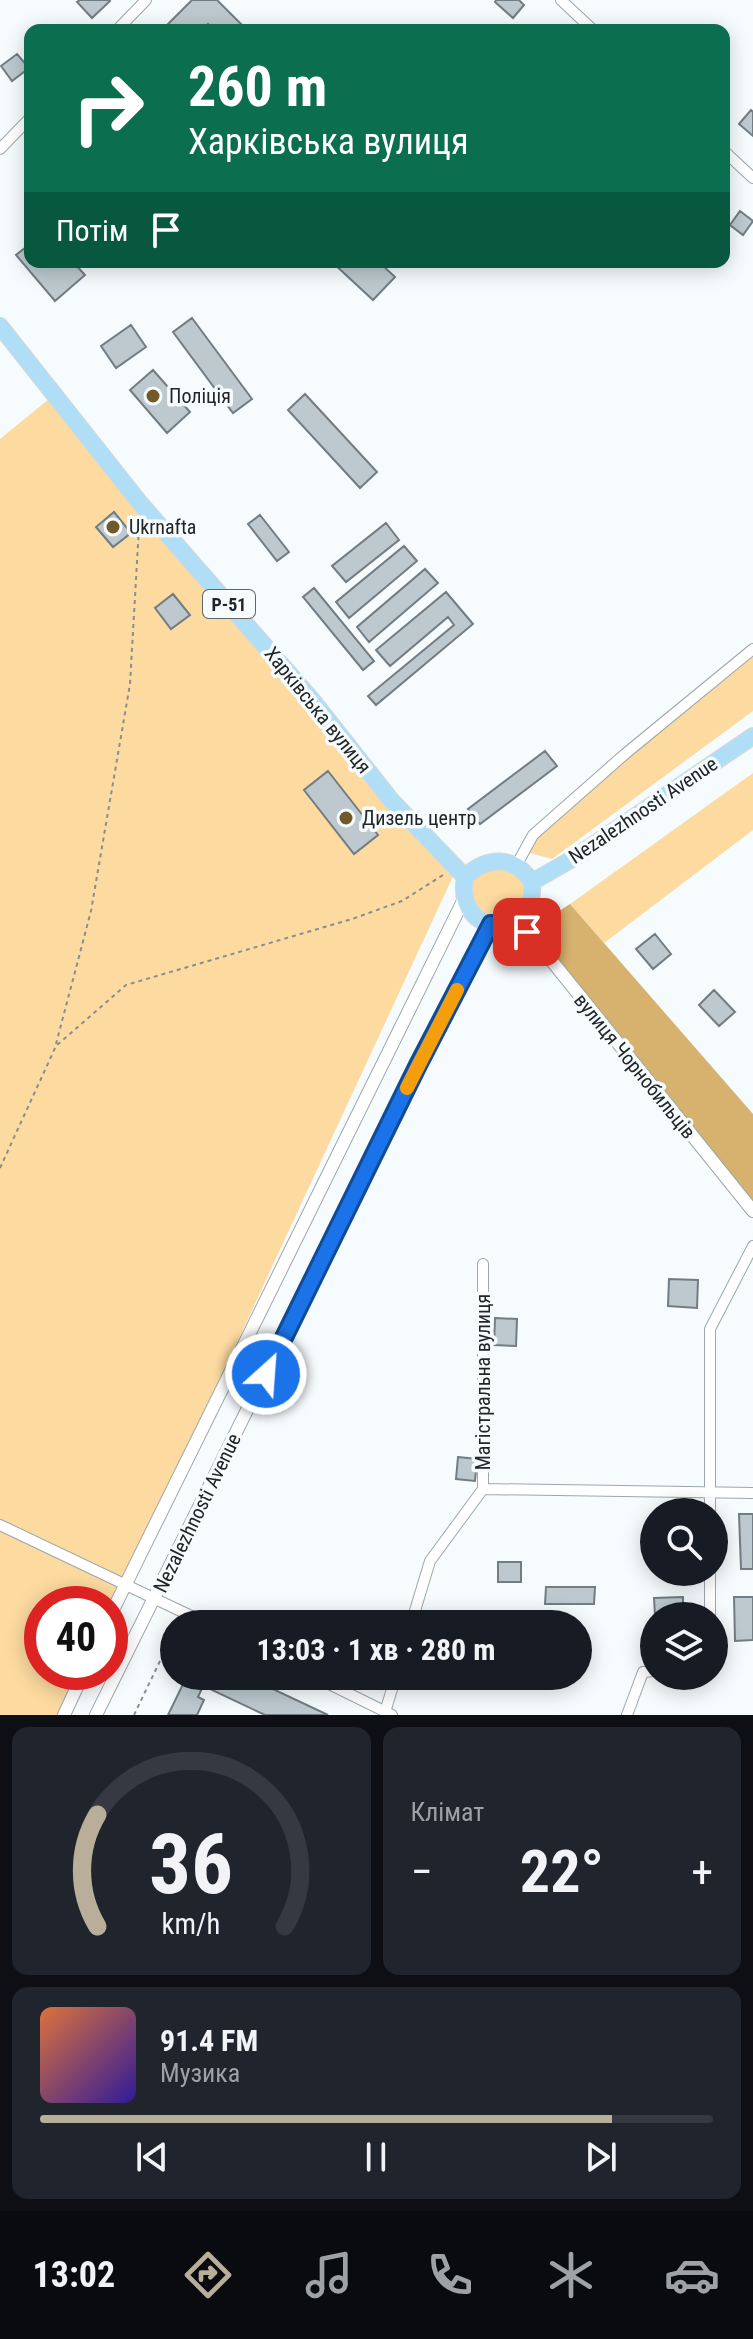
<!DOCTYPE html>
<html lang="uk">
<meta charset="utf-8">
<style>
body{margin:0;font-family:"Roboto Condensed",sans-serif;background:#20242c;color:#f1f3f6;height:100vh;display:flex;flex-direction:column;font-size:30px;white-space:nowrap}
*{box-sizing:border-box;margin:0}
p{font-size:26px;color:#9ea1a6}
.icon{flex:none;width:44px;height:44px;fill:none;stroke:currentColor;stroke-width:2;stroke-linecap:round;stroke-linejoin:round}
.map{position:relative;height:1715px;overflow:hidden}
.details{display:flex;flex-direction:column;gap:12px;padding:12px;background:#0d0f14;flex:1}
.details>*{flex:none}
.hud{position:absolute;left:24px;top:24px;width:706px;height:244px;border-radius:16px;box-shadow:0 4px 20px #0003;background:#0b6e4f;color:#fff;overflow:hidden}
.buttons{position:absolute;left:640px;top:1498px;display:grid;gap:16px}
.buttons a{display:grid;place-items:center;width:88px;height:88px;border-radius:50%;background:#171b24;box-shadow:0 4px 20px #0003;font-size:40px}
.speed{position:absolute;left:24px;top:1586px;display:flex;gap:16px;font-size:40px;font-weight:700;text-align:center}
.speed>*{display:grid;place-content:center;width:104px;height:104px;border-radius:50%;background:#171b24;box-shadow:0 4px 20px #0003;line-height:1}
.speed .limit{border:12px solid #d22;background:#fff;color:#111}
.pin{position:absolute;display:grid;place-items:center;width:68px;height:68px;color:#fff;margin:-34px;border-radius:16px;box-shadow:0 4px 12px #0006}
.me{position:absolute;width:88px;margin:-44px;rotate:26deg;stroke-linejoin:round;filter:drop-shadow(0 0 6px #0008)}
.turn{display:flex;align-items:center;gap:28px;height:168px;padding:0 32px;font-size:36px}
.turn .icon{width:104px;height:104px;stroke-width:2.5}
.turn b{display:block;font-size:56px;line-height:68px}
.then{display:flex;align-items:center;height:76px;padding:0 32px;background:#0003;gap:16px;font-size:30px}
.big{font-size:60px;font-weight:700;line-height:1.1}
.details .widget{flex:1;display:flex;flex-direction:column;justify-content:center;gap:12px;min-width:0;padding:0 28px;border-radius:16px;background:#20242c}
.details .dial{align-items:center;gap:0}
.dial svg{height:208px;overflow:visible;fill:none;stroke:#363941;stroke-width:7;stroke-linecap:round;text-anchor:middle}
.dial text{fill:#f1f3f6;stroke:none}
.song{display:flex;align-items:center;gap:24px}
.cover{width:96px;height:96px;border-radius:12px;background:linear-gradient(135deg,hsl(20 70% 55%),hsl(250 70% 35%))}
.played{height:8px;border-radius:4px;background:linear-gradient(90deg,#b8ae9a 85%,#363941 85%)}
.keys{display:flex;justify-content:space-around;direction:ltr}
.heat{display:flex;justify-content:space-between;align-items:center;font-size:44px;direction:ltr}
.details .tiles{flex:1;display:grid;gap:12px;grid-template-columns:1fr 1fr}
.widget:last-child{grid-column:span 2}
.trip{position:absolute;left:160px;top:1610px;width:432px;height:80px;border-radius:40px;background:#171b24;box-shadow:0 4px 20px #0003;font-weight:700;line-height:80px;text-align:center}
.tabs{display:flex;height:128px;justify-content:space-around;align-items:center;background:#090b0e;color:#9ea1a6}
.tabs .icon{width:56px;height:56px}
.tabs .on{color:#b8ae9a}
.tabs b{font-size:36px;color:#f1f3f6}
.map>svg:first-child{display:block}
.green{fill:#fcdaa0}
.forest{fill:#d7b16e}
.building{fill:#bdc9cf;stroke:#727c83;stroke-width:2}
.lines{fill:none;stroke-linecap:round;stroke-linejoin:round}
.minor-casing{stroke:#9ba7ad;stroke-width:12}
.tertiary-casing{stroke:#9ba7ad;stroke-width:14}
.primary-casing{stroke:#d7d8d8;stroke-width:18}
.path{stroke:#8a8e91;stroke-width:2;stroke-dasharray:4 4;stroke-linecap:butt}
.minor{stroke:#fff;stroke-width:10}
.tertiary{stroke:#fff;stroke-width:12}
.primary{stroke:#b0def6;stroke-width:16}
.route-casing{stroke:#114b97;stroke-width:20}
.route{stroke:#1a73e8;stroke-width:14}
.slow{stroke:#f59e0b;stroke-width:14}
.poi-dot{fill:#72592a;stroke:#f6fbfe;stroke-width:3}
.labels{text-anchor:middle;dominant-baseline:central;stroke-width:7;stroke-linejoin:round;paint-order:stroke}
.shield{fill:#f6fbfe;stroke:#616568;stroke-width:2}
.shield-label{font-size:18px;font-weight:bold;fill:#212528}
.poi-label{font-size:20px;fill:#212528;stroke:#f6fbfe;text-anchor:start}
.street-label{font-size:20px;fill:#212528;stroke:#f6fbfe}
</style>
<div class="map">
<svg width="753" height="1715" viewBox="0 0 753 1715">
<rect width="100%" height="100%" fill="#f6fbfe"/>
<path class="green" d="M55 394 456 870 125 1584 110 1604H42V1672H83L62 1715H0V439Z
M753 649V711L552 859 523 851 533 835Z
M753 773V830L604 943 570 904Z
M496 860 532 882 518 919 481 921 465 877Z"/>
<path class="forest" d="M570 904 753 1114V1211L527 932Z"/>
<path class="building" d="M80 0H109L110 1 92 18 77 2Z
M192 0H217L247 30H214L208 24 202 30H162Z
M496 0H519L524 5 513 18 495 2Z
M17 54 29 68 12 81 1 66Z
M751 110 753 112V136L739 124Z
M740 211 753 221 743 235 730 225Z
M30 244V262H73L85 275 55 301 16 255Z
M332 262H379L395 277 373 300Z
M192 318 252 399 233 413 173 332Z
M131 325 146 347 116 368 101 346Z
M153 370 190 412 167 433 130 390Z
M305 394 377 472 360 488 288 410Z
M114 512 131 533 113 547 96 527Z
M260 515 289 552 277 561 248 524Z
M386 523 399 540 346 582 332 566Z
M404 546 417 561 349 618 336 602Z
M425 569 438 583 369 642 357 627Z
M314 588 374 661 363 670 303 597Z
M446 592 473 624 376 705 368 696 454 625 448 617 390 666 376 650Z
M173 594 190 615 171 629 155 608Z
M545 751 557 766 480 824 468 809Z
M328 771 378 835 354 854 304 790Z
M655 934 671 954 653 969 636 949Z
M714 990 735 1012 719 1026 699 1005Z
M669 1279 698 1280 697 1308 668 1306Z
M495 1318 517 1319 516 1346 494 1345Z
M458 1457 477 1459 475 1481 456 1479Z
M739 1514H753V1569H741Z
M498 1562H521V1582H498Z
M546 1587H595L594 1604H545Z
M683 1597V1616H655L654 1598Z
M734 1597H753V1640L735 1641Z
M187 1676H216L210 1689 203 1686 198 1697 204 1700 197 1715H168Z
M216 1676H245L328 1715H265L210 1689Z"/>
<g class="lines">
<defs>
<path id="minor" d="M561 0 593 30
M117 30 146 0
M0 149 30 118
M724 151 753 178
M516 866 533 835 625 754 753 649
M483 1489 753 1493
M710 1512V1329L753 1246
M0 1525 208 1624
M710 1616V1572
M411 1624 430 1561 483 1489V1264
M313 1676 392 1715
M385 1712 396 1676
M627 1715 643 1672 654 1671"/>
<path id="tertiary" d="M518 919 753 1211
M110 1616 464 899
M64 1715 84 1672
M96 1715 418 1065 491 924"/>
<path id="primary" d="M0 326 140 503 313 701 391 800 465 877
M465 877C454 939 537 941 532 882
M465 877C487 856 514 855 532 882
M532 882 574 858 753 736"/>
</defs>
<use href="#minor" class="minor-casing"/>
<use href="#tertiary" class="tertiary-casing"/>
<use href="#primary" class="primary-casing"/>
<path class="path" d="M56 1044 91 911 130 684 139 527
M0 1168 56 1046 126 985 352 919 402 901 443 875
M134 1715 174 1632"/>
<use href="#minor" class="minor"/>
<use href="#tertiary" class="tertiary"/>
<use href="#primary" class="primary"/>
</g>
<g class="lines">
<defs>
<path id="route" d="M266 1374 418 1065 491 924 507 925 518 919 527 932"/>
</defs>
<use href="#route" class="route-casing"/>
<use href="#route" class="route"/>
<path class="slow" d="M407 1088 457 990"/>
</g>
<g class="poi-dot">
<circle cx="153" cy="396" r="8"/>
<circle cx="113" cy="527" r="8"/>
<circle cx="346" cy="818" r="8"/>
</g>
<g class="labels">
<rect class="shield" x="203" y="590" width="52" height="28" rx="6"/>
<g class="shield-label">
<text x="229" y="604">Р-51</text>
</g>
<g class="poi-label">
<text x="169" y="396">Поліція</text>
<text x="129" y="527">Ukrnafta</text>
<text x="362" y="818">Дизель центр</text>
</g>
<g class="street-label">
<text transform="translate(318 710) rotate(51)">Харківська вулиця</text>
<text transform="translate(643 810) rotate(-34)">Nezalezhnosti Avenue</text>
<text transform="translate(635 1066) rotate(51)">вулиця Чорнобильців</text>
<text transform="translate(483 1382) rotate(-90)">Магістральна вулиця</text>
<text transform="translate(197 1513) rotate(-64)">Nezalezhnosti Avenue</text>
</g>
</g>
</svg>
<div class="buttons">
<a><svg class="icon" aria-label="search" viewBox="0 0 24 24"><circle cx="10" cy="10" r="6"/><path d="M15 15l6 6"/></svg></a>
<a><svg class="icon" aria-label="layers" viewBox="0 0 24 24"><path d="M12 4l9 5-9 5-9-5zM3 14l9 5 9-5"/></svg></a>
</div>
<div class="speed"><div class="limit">40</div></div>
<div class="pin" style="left:527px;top:932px;background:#d93025"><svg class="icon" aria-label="arrive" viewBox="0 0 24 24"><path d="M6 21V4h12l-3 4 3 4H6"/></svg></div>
<svg class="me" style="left:266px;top:1374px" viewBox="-20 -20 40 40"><circle r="17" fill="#1a73e8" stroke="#fff" stroke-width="3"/><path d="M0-11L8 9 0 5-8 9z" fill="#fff"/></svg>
<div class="trip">13:03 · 1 хв · 280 m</div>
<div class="hud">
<div class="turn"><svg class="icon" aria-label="right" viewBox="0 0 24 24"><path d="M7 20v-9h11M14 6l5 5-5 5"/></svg><div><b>260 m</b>Харківська вулиця</div></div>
<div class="then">Потім<svg class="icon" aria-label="arrive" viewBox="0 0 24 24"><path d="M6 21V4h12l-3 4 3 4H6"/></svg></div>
</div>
</div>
<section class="details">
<div class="tiles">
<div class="widget dial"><svg viewBox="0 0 100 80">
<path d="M14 69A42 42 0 1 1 86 69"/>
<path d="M14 69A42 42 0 0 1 14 26" stroke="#b8ae9a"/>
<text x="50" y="56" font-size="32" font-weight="700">36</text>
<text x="50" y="72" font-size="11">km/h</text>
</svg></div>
<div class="widget"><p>Клімат</p>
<div class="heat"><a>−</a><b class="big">22°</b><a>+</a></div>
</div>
<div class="widget">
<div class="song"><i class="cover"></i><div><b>91.4 FM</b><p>Музика</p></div></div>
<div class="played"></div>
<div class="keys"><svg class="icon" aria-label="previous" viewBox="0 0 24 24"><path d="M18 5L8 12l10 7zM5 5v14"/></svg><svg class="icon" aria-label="pause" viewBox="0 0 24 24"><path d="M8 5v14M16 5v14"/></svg><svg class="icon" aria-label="next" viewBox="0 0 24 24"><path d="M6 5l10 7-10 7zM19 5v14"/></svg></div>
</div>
</div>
</section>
<nav class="tabs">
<b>13:02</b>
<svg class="icon on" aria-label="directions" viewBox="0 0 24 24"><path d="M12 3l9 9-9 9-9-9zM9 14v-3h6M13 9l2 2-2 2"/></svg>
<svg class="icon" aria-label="music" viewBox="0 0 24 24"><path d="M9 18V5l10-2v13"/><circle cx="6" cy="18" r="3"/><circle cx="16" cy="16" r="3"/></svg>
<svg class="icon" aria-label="phone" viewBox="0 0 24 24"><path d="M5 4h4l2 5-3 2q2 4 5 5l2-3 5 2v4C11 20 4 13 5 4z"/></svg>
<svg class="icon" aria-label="climate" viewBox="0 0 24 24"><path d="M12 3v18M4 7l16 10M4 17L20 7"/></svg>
<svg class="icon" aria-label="car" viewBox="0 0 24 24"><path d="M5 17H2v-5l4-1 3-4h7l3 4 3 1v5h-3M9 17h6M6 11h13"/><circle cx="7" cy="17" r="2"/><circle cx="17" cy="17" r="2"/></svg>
</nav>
